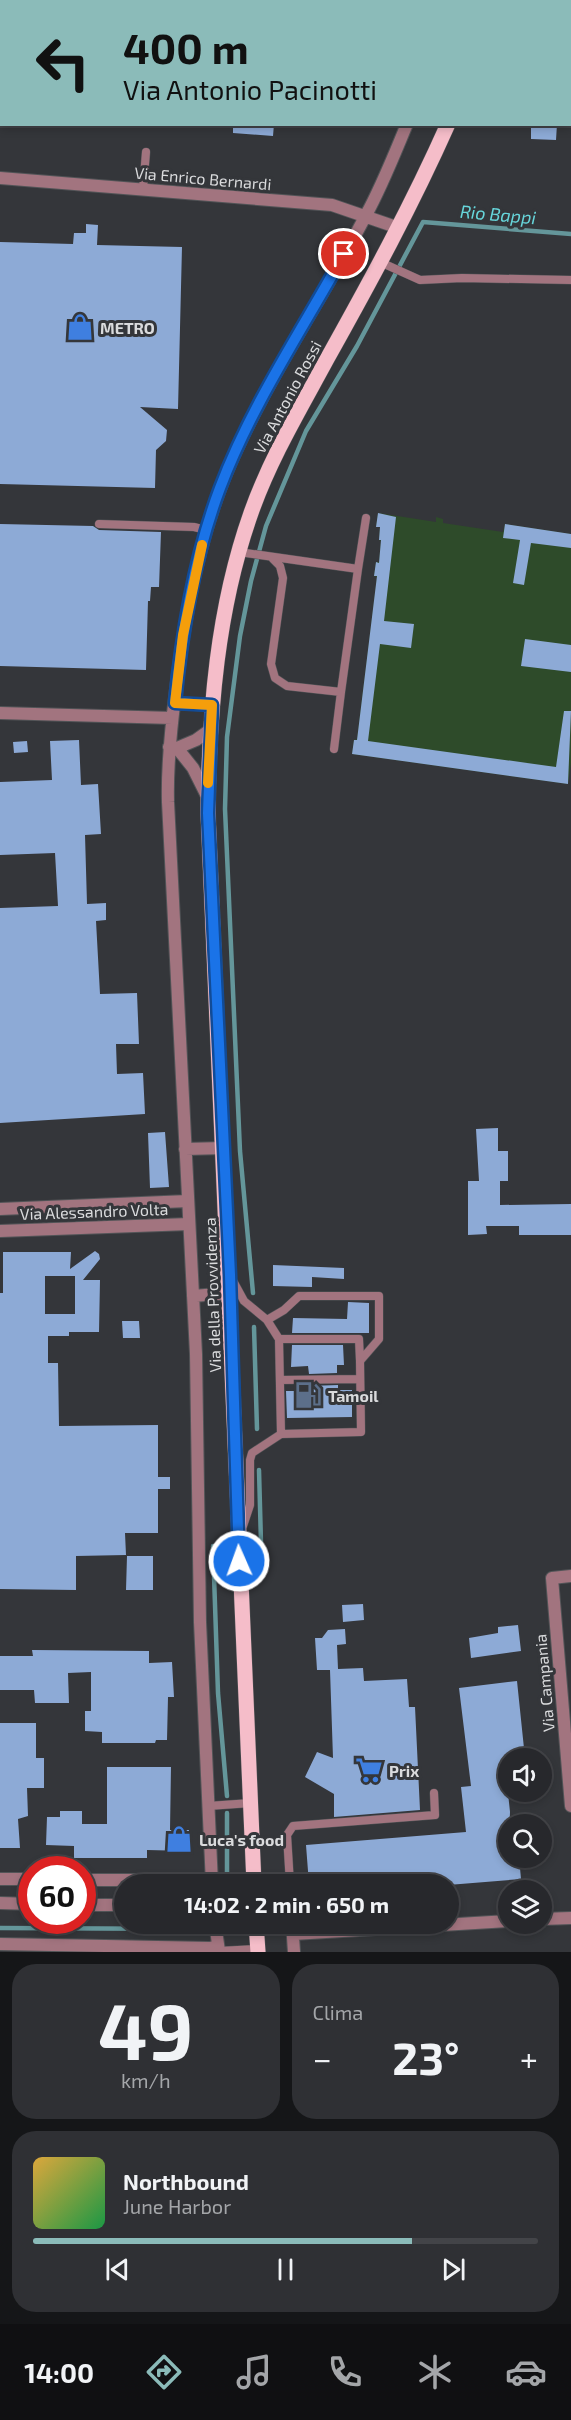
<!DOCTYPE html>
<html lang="it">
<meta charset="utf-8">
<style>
body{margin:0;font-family:"Exo 2",sans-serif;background:#2f3034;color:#f1f3f6;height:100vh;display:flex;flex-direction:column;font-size:22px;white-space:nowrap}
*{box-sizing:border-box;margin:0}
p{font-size:20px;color:#a4a6a9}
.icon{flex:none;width:33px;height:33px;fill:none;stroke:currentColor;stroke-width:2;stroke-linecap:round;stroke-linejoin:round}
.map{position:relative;height:1952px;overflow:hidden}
.sheet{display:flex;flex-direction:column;gap:12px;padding:12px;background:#151618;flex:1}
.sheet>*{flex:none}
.banner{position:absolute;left:0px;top:0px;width:572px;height:126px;box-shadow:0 3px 9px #0003,0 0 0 2px #434448;background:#8bbbb9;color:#111;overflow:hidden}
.controls{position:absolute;left:498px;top:1748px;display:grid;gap:12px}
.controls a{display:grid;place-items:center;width:54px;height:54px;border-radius:50%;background:#27282c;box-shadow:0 3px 9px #0003,0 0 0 2px #434448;font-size:30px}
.speed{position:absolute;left:18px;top:1856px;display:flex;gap:12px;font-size:30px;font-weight:700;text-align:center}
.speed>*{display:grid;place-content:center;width:78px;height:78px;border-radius:50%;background:#27282c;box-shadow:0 3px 9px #0003,0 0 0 2px #434448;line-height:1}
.speed .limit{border:9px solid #d22;background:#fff;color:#111}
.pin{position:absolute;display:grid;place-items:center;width:51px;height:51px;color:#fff;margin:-26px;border:3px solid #fff;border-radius:50%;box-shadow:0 2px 6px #0007}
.me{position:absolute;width:66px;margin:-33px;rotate:358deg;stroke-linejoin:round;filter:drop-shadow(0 0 4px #0008)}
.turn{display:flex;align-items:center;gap:21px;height:126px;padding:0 24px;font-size:27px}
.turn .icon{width:78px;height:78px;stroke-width:2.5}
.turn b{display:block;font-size:42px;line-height:51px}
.big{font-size:45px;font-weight:700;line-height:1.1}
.sheet .tile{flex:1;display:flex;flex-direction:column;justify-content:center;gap:9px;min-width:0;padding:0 21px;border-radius:24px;background:#2f3034}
.sheet .dial{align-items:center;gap:0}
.dial b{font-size:78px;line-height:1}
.song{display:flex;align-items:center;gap:18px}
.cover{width:72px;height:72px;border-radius:9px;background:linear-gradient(135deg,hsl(40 70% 55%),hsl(140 70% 35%))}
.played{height:6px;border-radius:3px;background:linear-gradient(90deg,#8bbbb9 75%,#434448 75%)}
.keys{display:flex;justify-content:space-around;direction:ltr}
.heat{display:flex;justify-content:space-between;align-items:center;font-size:33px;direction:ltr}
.sheet .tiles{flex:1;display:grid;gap:12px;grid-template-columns:1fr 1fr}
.tile:last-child{grid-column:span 2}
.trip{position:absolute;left:114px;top:1874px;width:345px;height:60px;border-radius:30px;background:#27282c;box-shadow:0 3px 9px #0003,0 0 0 2px #434448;font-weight:700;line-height:60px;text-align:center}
.menu{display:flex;height:96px;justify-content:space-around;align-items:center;background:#101012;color:#a4a6a9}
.menu .icon{width:42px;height:42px}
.menu .current{color:#8bbbb9}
.menu b{font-size:27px;color:#f1f3f6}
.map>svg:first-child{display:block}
.green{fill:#2e4b2a}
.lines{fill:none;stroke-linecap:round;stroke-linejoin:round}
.stream{stroke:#64969a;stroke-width:4.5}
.building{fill:#8daad6;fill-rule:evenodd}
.service-casing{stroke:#525457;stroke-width:9}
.minor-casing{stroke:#525457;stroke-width:14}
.primary-casing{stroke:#525457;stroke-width:16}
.service{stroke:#a2747f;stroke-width:8}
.minor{stroke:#a2747f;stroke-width:12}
.primary{stroke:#f5bdc9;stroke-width:15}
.route-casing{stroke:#114b97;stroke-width:15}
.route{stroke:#1a73e8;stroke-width:10}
.slow{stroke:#f59e0b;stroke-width:10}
.labels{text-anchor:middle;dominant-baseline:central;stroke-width:6;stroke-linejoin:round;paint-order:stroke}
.street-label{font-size:16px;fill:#dadbdd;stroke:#34363a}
.poi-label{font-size:16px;font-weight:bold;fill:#dadbdd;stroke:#34363a;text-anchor:start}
.water-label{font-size:18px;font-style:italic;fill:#67d6db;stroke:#34363a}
</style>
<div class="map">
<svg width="571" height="1952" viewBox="0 0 571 1952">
<rect width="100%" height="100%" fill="#34363a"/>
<path class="green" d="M378 513 436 522V517L443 519V523L503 532 505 524 571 534V763L568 784 352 754 354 740 357 739 377 577 374 576 376 562H379L381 541 379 540 380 527H376Z"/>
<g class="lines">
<path class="stream" d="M253 1293 240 1151 225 809 227 737 240 636 251 581 266 526 306 431 357 346 423 222 571 234
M254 1327 257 1429
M213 1546 218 1693 227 1796
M255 1556 261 1543 259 1470
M227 1813V1884
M0 1928 199 1929 219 1928 225 1923"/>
</g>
<path class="building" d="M233 124H274L273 136 233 133Z
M531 124H557L556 140 531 139Z
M86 224 98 225 97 245 182 247 178 409 140 407 167 430 166 441 156 450 155 488 0 484V242L73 244 74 233H86Z
M378 513 396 517 384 621 414 624 411 648 380 644 368 741 556 767 564 711H571L568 784 352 754 354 740H357L377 576H374L376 562 379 563 381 540H379L380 527H376Z
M0 524 93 526 99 530 161 532 159 587H151L150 601H148L146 670 0 666Z
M505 524 571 534V548L531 543 524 585 513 583 520 540 503 538Z
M525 639 571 645V672L521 666Z
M79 740 81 785 98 784 101 834 85 835 87 904 106 903V920L96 921 100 994 137 993 139 1044H116L117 1074 143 1073 145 1114 0 1123V908L58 906 55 853 0 855V782L52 780 50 741Z
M27 741 28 752 14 753 13 742Z
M498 1128V1151H508V1181H500V1205L571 1204V1235H519V1226H486L487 1234 468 1235V1181H479L476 1129Z
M165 1132 169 1187 150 1188 148 1133Z
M95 1251 99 1254 100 1259 83 1280H100L99 1332H69V1336H48V1363H58L59 1426 158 1425V1477H170V1489H158V1533H125L126 1555 76 1556V1590L0 1589V1293H3V1252H71L70 1269ZM45 1276H75V1314H45Z
M273 1265 344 1268V1279L312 1277V1287L273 1286Z
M348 1302 369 1303V1333H292L293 1318 347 1319Z
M122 1321H139L140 1338H123Z
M292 1345H343L344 1365H337V1373L309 1374 308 1366 291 1367Z
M338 1385V1390H352V1417L287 1418 286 1391H309V1386Z
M127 1556H153V1590H126Z
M363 1604 364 1620 343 1622 342 1605Z
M518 1625 521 1651 471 1658 469 1638 498 1633V1627Z
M345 1629 346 1644 337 1645 338 1669 363 1668 364 1681 407 1679 409 1707H415L420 1810 334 1817V1794L305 1777 317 1752 333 1758 330 1670H317L315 1638H322L328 1630Z
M32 1650 149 1651V1663L172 1662 174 1697H168L167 1740H156L155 1743H102V1732L85 1731V1711H91V1672L68 1673 69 1703H35L34 1690H0V1656H33Z
M517 1681 525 1758H508V1764H505L510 1812 508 1857H519L521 1879 448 1885 309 1884 306 1845 466 1832 461 1787 471 1786 459 1688Z
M0 1723H36V1758H44V1788H27L28 1816 18 1819 20 1848H0Z
M107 1767H171L170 1830H189V1851L147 1850V1858H74V1846L46 1845 47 1817H60V1811H82V1824H107Z"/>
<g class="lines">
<defs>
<path id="service" d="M143 189 146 152
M380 262 420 280 462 278 571 280
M99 524 194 527 206 530
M239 552 358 569 341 692 287 686 275 678 271 664 283 578 280 566 273 559
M358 569 366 518
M334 749 341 692
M232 1279 244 1301 267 1320 279 1339 281 1434 252 1453 250 1460V1505L243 1526
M267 1320 284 1310 299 1296H379V1339L360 1361 361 1432 281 1434
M279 1339H359L360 1361
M280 1380 360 1379
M208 1806 251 1803
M290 1884 287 1835 293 1826 435 1815 434 1793
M219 1951 258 1949"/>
<path id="minor" d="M453 2 454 0
M0 178 332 205 399 228
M175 703 212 705
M0 713 172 718
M169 747 177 748 193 768 207 796
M177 748 196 740 210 730
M185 1149 224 1148
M0 1209 188 1201
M0 1231 189 1224
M193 1296 230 1293
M571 1576 552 1578 571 1806
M0 1879H32
M82 1880H212
M212 1884 200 1622 196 1354 168 802C167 764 171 727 176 689 186 607 201 525 237 449 274 368 325 294 366 215 382 186 394 155 407 124
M0 1903 32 1904
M82 1905H124
M542 1919 571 1918
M215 1923 219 1951
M292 1923 294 1952
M293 1934 508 1921
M0 1944 210 1948 218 1946"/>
<path id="primary" d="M495 2V0
M254 1884 208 813C209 712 217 609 251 513 270 459 300 409 327 359 370 282 412 205 448 124
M256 1923 258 1952"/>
</defs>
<use href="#service" class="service-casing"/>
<use href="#minor" class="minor-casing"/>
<use href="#primary" class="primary-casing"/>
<use href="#service" class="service"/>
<use href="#minor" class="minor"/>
<use href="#primary" class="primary"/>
</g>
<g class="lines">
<defs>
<path id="route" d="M239 1561 230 1275 208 813 212 705 175 703C182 630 194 557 220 488 251 406 302 330 344 254"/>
</defs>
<use href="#route" class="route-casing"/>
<use href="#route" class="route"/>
<path class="slow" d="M202 545 183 635 175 703 212 705 208 783"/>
</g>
<defs>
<symbol id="shop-bare" viewBox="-9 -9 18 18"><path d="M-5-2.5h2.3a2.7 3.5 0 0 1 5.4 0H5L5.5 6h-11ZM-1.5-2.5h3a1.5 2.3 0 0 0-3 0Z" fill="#3f7fe0" stroke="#34363a" stroke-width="2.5" paint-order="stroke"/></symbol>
<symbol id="fuel-bare" viewBox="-9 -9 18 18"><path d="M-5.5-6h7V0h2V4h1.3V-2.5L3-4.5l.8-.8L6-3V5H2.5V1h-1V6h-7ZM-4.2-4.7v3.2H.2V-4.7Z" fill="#5c6f8a" stroke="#34363a" stroke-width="2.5" paint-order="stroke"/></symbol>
<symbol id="supermarket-bare" viewBox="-9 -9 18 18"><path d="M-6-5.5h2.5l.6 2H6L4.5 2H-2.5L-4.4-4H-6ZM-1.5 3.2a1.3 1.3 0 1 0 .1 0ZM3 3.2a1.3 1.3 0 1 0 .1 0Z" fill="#3f7fe0" stroke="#34363a" stroke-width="2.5" paint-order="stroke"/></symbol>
</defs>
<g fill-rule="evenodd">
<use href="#shop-bare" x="61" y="308" width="38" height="38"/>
<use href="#fuel-bare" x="289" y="1376" width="38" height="38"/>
<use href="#supermarket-bare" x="350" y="1751" width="38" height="38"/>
<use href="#shop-bare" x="160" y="1820" width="38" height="38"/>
</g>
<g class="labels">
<g class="street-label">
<text transform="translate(203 178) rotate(5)">Via Enrico Bernardi</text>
<text transform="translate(287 397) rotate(-62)">Via Antonio Rossi</text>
<text transform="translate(94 1211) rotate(-2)">Via Alessandro Volta</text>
<text transform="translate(212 1295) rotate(-92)">Via della Provvidenza</text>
<text transform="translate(544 1683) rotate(-95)">Via Campania</text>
</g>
<g class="poi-label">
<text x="100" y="327">METRO</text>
<text x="328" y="1395">Tamoil</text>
<text x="389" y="1770">Prix</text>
<text x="199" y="1839">Luca's food</text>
</g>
<g class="water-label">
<text transform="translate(498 214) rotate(5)">Rio Bappi</text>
</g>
</g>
</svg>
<div class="controls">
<a><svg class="icon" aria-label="sound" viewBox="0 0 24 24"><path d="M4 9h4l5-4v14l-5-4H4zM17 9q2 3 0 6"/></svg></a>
<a><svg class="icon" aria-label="search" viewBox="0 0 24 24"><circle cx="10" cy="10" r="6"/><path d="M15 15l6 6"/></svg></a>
<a><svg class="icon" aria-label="layers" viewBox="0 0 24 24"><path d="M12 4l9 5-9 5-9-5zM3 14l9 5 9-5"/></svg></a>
</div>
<div class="speed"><div class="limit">60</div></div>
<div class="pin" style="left:344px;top:254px;background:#d93025"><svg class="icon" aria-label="arrive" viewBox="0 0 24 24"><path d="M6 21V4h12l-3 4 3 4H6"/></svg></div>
<svg class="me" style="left:239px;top:1561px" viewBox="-20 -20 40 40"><circle r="17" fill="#1a73e8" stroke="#fff" stroke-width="3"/><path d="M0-11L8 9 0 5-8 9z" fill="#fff"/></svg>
<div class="trip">14:02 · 2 min · 650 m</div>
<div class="banner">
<div class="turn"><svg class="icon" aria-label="left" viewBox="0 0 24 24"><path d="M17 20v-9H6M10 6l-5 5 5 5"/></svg><div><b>400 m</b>Via Antonio Pacinotti</div></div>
</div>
</div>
<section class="sheet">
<div class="tiles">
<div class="tile dial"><b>49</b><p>km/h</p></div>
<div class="tile"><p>Clima</p>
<div class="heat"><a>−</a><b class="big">23°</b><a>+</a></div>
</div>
<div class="tile">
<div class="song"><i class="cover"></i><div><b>Northbound</b><p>June Harbor</p></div></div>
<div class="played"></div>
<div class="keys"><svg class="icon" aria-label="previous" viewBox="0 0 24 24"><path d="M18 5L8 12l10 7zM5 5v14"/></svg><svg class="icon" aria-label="pause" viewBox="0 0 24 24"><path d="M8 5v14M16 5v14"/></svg><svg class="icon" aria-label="next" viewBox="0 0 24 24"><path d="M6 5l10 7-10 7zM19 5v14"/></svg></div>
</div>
</div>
</section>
<nav class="menu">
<b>14:00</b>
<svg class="icon current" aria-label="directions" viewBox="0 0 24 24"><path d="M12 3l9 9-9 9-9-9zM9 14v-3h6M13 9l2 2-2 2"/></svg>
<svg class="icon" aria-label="music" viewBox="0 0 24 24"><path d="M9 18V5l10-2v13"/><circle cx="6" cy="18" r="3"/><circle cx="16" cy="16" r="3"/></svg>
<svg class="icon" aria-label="phone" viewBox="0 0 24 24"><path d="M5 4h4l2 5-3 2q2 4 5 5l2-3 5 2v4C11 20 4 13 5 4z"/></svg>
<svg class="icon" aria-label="climate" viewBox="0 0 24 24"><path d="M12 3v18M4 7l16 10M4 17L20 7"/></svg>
<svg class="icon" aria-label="car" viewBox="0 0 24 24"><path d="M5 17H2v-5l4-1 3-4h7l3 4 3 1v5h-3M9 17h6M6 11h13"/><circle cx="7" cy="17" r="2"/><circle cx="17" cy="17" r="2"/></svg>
</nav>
